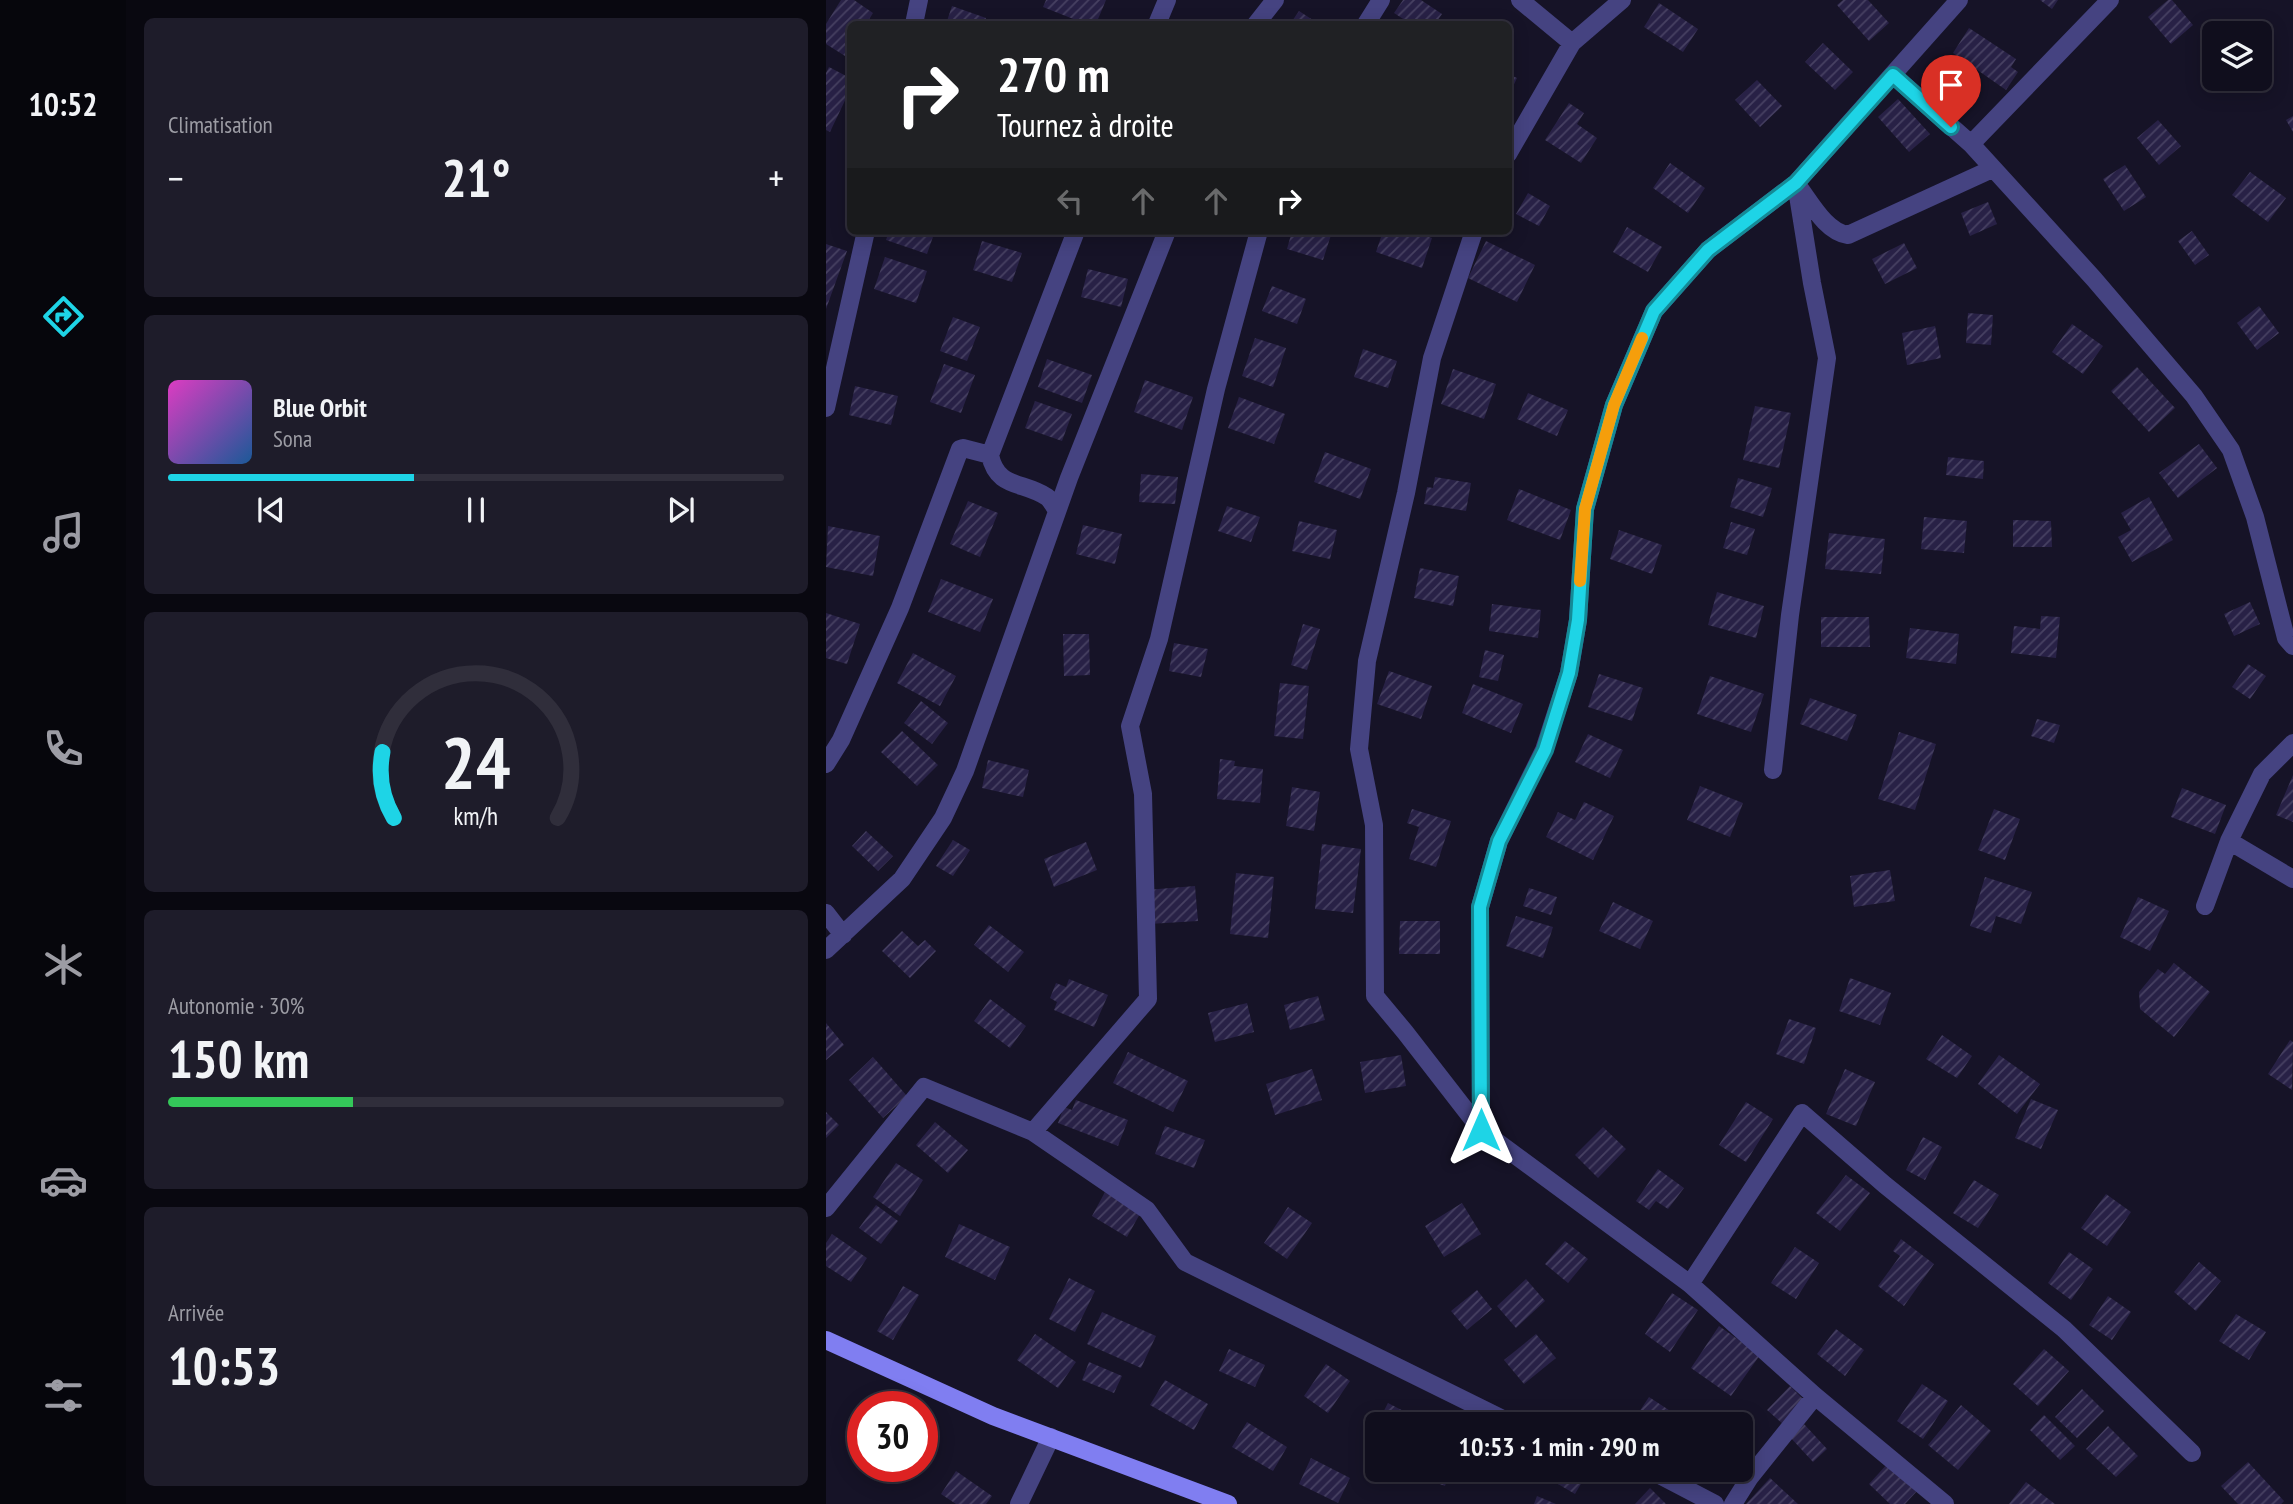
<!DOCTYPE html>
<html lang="fr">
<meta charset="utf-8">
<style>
body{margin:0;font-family:"PT Sans Narrow",sans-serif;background:#1e1c2a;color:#f1f3f6;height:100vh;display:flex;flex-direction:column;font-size:26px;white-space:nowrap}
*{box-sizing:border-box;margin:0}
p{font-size:23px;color:#9c9ca4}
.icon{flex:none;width:38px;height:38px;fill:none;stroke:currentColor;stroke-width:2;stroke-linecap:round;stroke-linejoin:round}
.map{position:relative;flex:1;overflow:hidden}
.details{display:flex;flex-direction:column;gap:18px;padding:18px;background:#090810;width:700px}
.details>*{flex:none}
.banner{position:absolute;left:21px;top:21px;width:665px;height:214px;border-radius:10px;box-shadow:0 4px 18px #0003,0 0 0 2px #302e3b;background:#202124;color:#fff;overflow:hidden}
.tools{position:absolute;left:1376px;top:21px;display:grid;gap:14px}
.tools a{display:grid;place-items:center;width:70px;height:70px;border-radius:10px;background:#100e1d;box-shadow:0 4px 18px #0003,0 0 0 2px #302e3b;font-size:35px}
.speed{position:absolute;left:21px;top:1391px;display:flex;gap:14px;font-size:35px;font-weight:700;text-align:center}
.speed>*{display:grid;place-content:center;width:91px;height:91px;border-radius:50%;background:#100e1d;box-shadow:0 4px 18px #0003,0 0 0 2px #302e3b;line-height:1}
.speed .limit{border:10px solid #d22;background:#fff;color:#111}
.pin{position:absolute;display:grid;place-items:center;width:60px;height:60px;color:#fff;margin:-72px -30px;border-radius:50% 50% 50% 0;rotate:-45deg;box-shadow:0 0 7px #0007}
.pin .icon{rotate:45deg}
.me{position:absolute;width:77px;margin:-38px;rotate:0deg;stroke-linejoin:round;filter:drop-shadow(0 0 5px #0008)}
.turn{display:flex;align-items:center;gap:24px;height:147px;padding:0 35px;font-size:32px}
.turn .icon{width:91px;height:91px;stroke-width:2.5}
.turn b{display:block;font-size:49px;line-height:60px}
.lanes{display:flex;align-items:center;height:66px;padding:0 35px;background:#0003;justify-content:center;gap:35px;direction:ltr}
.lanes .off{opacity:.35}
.big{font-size:52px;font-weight:700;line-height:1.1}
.details .widget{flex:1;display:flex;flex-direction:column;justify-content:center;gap:10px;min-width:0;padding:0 24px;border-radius:10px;background:#1e1c2a}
.details .dial{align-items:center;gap:0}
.dial svg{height:182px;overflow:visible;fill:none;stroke:#302e3b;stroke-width:7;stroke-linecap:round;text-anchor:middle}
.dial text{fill:#f1f3f6;stroke:none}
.song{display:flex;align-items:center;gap:21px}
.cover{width:84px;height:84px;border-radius:10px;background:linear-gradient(135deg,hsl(310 70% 55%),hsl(210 70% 35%))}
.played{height:7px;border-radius:4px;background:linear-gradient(90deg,#1ed4e6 40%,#302e3b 40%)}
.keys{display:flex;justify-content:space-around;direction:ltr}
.heat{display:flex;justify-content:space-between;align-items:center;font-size:38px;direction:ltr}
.charge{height:10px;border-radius:5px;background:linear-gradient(90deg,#34c759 30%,#302e3b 0)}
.trip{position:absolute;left:539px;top:1412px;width:388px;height:70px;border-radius:10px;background:#100e1d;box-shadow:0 4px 18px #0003,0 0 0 2px #302e3b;font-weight:700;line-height:70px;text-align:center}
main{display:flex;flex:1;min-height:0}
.tab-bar{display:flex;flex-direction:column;width:126px;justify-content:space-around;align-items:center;background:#06060c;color:#9c9ca4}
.tab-bar .icon{width:49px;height:49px}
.tab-bar .on{color:#1ed4e6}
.tab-bar b{font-size:32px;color:#f1f3f6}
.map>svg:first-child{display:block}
.building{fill:url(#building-hatch)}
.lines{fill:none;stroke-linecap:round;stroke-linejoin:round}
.street{stroke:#454381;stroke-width:18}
.secondary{stroke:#807ef1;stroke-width:18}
.route-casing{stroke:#148a96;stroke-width:18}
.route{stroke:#1ed4e6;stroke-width:12}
.slow{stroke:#f59e0b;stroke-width:12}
</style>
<main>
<nav class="tab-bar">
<b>10:52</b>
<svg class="icon on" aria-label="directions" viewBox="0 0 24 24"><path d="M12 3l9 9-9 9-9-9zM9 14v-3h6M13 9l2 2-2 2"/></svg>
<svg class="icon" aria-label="music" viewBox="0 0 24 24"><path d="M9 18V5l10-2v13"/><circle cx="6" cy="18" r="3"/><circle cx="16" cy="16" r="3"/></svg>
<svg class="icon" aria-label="phone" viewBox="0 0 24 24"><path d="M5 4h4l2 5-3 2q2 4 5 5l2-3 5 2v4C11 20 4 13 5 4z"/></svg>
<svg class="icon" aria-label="climate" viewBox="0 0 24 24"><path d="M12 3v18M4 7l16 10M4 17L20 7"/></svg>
<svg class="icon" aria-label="car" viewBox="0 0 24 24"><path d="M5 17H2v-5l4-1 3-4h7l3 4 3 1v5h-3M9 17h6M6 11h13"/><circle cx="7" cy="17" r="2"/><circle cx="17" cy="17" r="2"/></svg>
<svg class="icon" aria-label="filters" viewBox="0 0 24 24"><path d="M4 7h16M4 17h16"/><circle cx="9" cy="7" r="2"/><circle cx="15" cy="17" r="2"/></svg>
</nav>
<section class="details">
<div class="widget"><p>Climatisation</p>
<div class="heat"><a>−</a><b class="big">21°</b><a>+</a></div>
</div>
<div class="widget">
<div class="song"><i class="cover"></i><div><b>Blue Orbit</b><p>Sona</p></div></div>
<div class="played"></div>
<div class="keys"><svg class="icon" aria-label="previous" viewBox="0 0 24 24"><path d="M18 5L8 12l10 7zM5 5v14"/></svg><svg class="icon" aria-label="pause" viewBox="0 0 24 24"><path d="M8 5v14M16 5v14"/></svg><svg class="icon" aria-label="next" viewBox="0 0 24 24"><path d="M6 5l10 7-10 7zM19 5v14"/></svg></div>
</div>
<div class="widget dial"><svg viewBox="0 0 100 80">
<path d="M14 69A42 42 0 1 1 86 69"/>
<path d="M14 69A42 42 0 0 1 9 40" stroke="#1ed4e6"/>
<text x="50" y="56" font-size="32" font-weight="700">24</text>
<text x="50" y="72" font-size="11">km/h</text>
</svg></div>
<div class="widget"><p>Autonomie · 30%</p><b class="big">150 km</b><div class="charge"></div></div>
<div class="widget"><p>Arrivée</p><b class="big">10:53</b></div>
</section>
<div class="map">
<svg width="1467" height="1504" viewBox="0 0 1467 1504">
<defs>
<pattern id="building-hatch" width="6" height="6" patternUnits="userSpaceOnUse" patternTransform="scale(1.75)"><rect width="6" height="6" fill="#282146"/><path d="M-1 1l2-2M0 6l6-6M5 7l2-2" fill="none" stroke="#474162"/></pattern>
</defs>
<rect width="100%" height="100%" fill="#161327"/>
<path class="building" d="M15 0H28L47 13 40 24H24V47L19 56 0 44V24Z
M220 0H280L270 24H260L217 7Z
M577 0H595L616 14 609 24H585L568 13Z
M1017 0H1042L1063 23 1043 41 1011 5Z
M1214 0H1232L1226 9Z
M1342 0H1346L1367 25 1345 44 1322 17Z
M833 3 872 29 857 52 818 27Z
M126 6 160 18 158 24H120Z
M473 11 493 24H464Z
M1143 28 1190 59 1185 67 1192 72 1180 90 1127 53Z
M997 43 1027 72 1009 90 979 62Z
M1388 63V79H1413L1400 92 1380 72Z
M3 67 24 78V90L4 132 0 130V73Z
M682 74 691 78 682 97Z
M931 80 956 106 934 127 909 100Z
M1072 99 1104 134 1083 152 1052 117Z
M743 103 758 113 751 124 771 138 755 163 719 140Z
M1467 116V132L1460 120Z
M1332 120 1355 146 1333 165 1311 138Z
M844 163 879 188 862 213 827 188Z
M1299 165 1320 197 1298 211 1277 179Z
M1424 172 1460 198 1442 222 1406 195Z
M702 193 724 206 713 226 690 214Z
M1162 202 1171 224 1144 236 1135 213Z
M801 227 836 247 822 272 787 252Z
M63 231H109L101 254 60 240Z
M466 231H491L505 235 497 260 461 249Z
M557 231H585L606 238 596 268 550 252Z
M1366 231 1383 255 1369 265 1352 241Z
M156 241 196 253 186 282 147 270Z
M660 241 709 265 691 302 642 278Z
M1078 243 1091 268 1059 284 1046 259Z
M0 244 21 251 0 309Z
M59 257 101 271 90 303 48 289Z
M262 269 302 279 295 307 255 297Z
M446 286 480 299 471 324 436 311Z
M1433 306 1453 333 1431 350 1411 323Z
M1142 313 1167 315 1165 345 1140 343Z
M127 317 154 327 141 361 114 351Z
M1246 324 1277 346 1257 374 1226 352Z
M1109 326 1115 358 1081 365 1076 333Z
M429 338 460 348 447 387 416 376Z
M537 349 571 361 562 388 528 377Z
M221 359 266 375 256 403 212 387Z
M118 364 149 375 135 413 104 402Z
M1311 367 1349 408 1323 432 1285 391Z
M627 369 670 384 658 419 615 404Z
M319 380 367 397 356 430 308 412Z
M29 386 72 396 65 425 23 415Z
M702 393 742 410 731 436 691 419Z
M413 397 459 414 448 444 402 428Z
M209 401 246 414 236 441 199 428Z
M929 406 965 413 953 468 917 460Z
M1373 444 1391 468 1352 498 1333 473Z
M499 452 545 469 534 499 488 482Z
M1122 457 1158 461 1157 479 1120 475Z
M315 474 352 477 349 504 313 502Z
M609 477 645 483 640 511 598 504 601 487 607 488Z
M912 478 946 488 937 517 904 507Z
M693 489 745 510 734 540 681 520Z
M1323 497 1347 540 1306 562 1292 537 1305 530 1295 513Z
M142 501 172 513 154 557 124 544Z
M401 506 434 517 425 542 392 531Z
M1098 517 1141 521 1138 553 1095 549Z
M1187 520 1225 521 1226 547H1187Z
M473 521 511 530 504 559 466 551Z
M905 522 929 529 921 555 897 548Z
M257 525 296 534 289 564 250 554Z
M2 526 54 536 47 576 0 567Z
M793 530 836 545 826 574 784 559Z
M1003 533 1059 539 1055 574 999 569Z
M594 568 633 576 627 606 588 598Z
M115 579 167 599 154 632 102 612Z
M891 592 938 606 930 638 882 625Z
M1424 602 1434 624 1408 636 1398 614Z
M666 604 715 610 712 638 663 631Z
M0 613 34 624 21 664 0 658Z
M1215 616 1234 617 1230 658 1185 653 1188 626 1214 629Z
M995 617H1043L1044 647H995Z
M477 624 494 629 481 670 465 665Z
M1084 628 1133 634 1130 664 1080 658Z
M237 634H263L264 675 238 676Z
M348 643 382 649 375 677 343 671Z
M659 650 678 655 672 681 653 677Z
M87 653 130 676 114 706 71 683Z
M1422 664 1440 676 1424 699 1406 687Z
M563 671 606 686 595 719 551 704Z
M773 674 817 688 806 721 762 707Z
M884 676 938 694 925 732 871 714Z
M454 683 483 686 477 739 448 736Z
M647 684 697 704 685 733 636 713Z
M984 698 1031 715 1021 741 974 724Z
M95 701 122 723 106 744 78 723Z
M1211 719 1234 725 1228 743 1205 736Z
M76 731 112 765 91 786 55 752Z
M1073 732 1110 744 1089 810 1052 799Z
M762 734 797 750 784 778 749 762Z
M394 759 409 761 408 766 437 769 434 803 391 799Z
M162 760 203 770 197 797 156 788Z
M1467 775V822L1450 815Z
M874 786 917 803 904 837 861 820Z
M466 787 494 792 488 831 460 826Z
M1356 788 1400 805 1389 834 1345 817Z
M758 802 788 816 767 860 720 837 732 812 749 820Z
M586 809 625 821 610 867 583 859 593 827 581 823Z
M1168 809 1194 819 1179 860 1152 850Z
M40 831 67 856 52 871 26 846Z
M127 840 144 850 127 876 110 866Z
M260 842 271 870 228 887 218 859Z
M496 844 535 849 527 913 489 909Z
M1064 870 1069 901 1028 907 1024 876Z
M410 873 448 877 442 938 404 934Z
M1159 877 1206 892 1195 924 1170 916 1165 933 1144 926Z
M369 886 372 921 323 924 320 890Z
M703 888 731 897 725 915 697 906Z
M1312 897 1343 911 1324 951 1294 937Z
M787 902 827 921 814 949 773 931Z
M690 916 727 927 717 958 680 946Z
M574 921H614V954H573Z
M163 925 198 952 182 972 148 945Z
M76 931 92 946 99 940 110 951 84 978 56 951Z
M1348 963 1384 992 1348 1037 1314 1009 1313 992 1332 969 1339 974Z
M1024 978 1065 993 1054 1025 1013 1011Z
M243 979 282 995 268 1027 228 1010 231 1002 224 998 230 983 240 987Z
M492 996 499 1020 464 1030 458 1005Z
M164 999 200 1026 184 1048 148 1021Z
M421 1003 428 1032 389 1042 382 1013Z
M963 1019 990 1028 978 1064 950 1054Z
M0 1023 18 1045 0 1060Z
M1116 1035 1146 1056 1131 1078 1100 1059Z
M1464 1040 1467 1042 1466 1090 1442 1074Z
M302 1052 362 1081 347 1112 287 1083Z
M575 1055 580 1086 539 1093 534 1062Z
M1173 1055 1214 1084 1191 1114 1152 1084Z
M47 1057 81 1096 57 1118 23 1080Z
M486 1069 496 1100 449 1115 440 1084Z
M1019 1069 1049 1082 1030 1126 1000 1114Z
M1205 1099 1232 1110 1215 1149 1189 1138Z
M250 1100 302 1120 292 1146 232 1123 238 1107 246 1110Z
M920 1102 947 1119 920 1162 893 1145Z
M0 1112 13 1125 0 1138Z
M109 1122 142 1150 122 1173 90 1145Z
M339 1126 379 1140 368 1168 329 1154Z
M777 1127 800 1149 772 1178 749 1155Z
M1097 1137 1116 1147 1099 1180 1080 1170Z
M70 1163 97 1180 74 1216 47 1197Z
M832 1169 858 1188 842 1209 830 1201 823 1210 810 1201Z
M1020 1175 1044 1193 1014 1231 990 1213Z
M1148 1180 1173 1195 1152 1228 1127 1213Z
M279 1192 315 1212 301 1237 266 1216Z
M1280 1194 1305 1212 1281 1246 1255 1228Z
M636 1203 655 1234 618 1257 599 1226Z
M50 1205 72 1221 55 1244 33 1228Z
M462 1207 486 1223 461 1259 438 1243Z
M133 1224 184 1247 169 1280 119 1257Z
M6 1234 41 1258 25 1282 0 1266V1243Z
M1075 1239 1108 1264 1078 1306 1052 1286 1074 1256 1067 1251Z
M739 1241 762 1259 742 1283 719 1264Z
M969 1247 993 1263 970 1299 945 1283Z
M1243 1252 1267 1269 1245 1300 1222 1283Z
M1373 1262 1395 1281 1370 1311 1348 1292Z
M243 1278 269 1291 249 1332 223 1319Z
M700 1279 719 1301 690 1328 671 1306Z
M77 1286 93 1295 67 1340 51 1331Z
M651 1290 666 1309 641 1330 625 1311Z
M846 1293 872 1310 844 1352 819 1334Z
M1282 1296 1305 1312 1286 1340 1263 1325Z
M276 1312 330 1336 315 1368 261 1344Z
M1410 1314 1440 1332 1423 1360 1393 1341Z
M893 1326 934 1355 905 1396 865 1368Z
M1010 1329 1038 1350 1019 1376 991 1354Z
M209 1334 250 1362 232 1388 191 1360Z
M710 1334 730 1358 698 1384 678 1360Z
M403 1349 439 1365 429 1387 393 1371Z
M1218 1349 1243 1371 1212 1406 1187 1384Z
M263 1362 296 1376 288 1393 256 1380Z
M500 1364 524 1381 502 1413 478 1396Z
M339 1380 382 1404 368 1430 324 1405Z
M1096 1384 1122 1401 1097 1439 1071 1421Z
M964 1386 980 1402 958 1425 941 1410Z
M1256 1389 1278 1411 1251 1438 1229 1417Z
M823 1397 849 1414 843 1424H805Z
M562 1403 589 1417 585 1424H551Z
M1135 1405 1165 1431 1132 1470 1102 1445Z
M1218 1415 1249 1446 1234 1460 1204 1430Z
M421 1422 461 1447 447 1471 406 1447Z
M978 1424 1001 1449 987 1462 964 1437Z
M551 1425V1455L539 1449Z
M1282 1426 1312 1456 1290 1477 1260 1449Z
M485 1458 524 1478 512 1503 473 1484Z
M1063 1462 1092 1490 1079 1504H1064L1043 1484Z
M1422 1462 1458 1501 1455 1504H1412L1395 1486Z
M48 1466H88L84 1478Z
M603 1470H624L619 1486 600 1479Z
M724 1470H763L749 1494 720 1477Z
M130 1471 166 1496 160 1504H130L115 1494Z
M944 1478 972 1504H920Z
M1200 1482 1229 1504H1183Z
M824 1488 840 1504H809Z
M711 1496 730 1504H708Z"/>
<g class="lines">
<path class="street" d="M694 0 746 43
M88 24 93 0
M331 24 341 0
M430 24 449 0
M540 24 555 0
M1067 75 1145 144 1268 279 1368 396 1405 450 1429 517 1460 638 1467 646
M1145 144 1284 0
M682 154 746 43 796 0
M972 186C985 203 1000 232 1022 235L1166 169
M648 231 606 358 580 493 541 661 533 749 548 825 549 996 579 1032 655 1130 864 1284 989 1396 1119 1504
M0 408 40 231
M231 511C228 506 225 500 221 497 197 481 171 489 164 455L250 231
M0 764 15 740 74 608 134 449 137 448 164 455
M947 770 964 615 1001 358 986 283 970 183
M1403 841 1467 879
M1379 906 1403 841 1436 774 1467 743
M0 913 17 935
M0 950 76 879 117 818 139 771 243 478 341 231
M655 1130 654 907 673 841 718 750 743 673 752 620 759 509 788 405 828 311 882 250 970 183 1133 0
M207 1132 322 999 317 794 304 726 333 639 390 389 433 231
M0 1208 98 1087 207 1132 321 1210 359 1262 687 1424
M864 1284 976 1113 1059 1185 1238 1329 1366 1453
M824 1470 889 1504
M193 1504 225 1437
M907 1504 924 1477 989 1396"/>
<path class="secondary" d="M0 1340 167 1416 402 1504"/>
</g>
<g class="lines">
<defs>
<path id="route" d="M655 1130 654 907 673 841 719 750 743 673 752 620 759 509 788 405 828 311 882 250 970 183 1067 75 1125 127"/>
</defs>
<use href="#route" class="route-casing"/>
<use href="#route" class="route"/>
<path class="slow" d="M754 581 759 509 788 405 816 338"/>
</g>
</svg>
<div class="tools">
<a><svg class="icon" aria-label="layers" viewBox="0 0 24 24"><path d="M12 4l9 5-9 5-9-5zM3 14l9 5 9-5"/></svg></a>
</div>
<div class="speed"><div class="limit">30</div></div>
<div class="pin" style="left:1125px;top:127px;background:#d93025"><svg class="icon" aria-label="arrive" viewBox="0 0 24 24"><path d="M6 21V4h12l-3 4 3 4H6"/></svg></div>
<svg class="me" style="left:655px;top:1130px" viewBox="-20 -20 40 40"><path d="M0-17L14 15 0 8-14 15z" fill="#1ed4e6" stroke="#fff" stroke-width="4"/></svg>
<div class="trip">10:53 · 1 min · 290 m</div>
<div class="banner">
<div class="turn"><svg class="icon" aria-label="right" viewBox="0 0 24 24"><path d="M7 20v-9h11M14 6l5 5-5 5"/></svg><div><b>270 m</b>Tournez à droite</div></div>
<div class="lanes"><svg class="icon off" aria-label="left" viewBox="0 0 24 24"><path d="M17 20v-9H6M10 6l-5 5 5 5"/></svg><svg class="icon off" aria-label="ahead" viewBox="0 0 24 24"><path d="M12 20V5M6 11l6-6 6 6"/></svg><svg class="icon off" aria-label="ahead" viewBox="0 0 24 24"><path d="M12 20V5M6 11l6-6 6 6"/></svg><svg class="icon" aria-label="right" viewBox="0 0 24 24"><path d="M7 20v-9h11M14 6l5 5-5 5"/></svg></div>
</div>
</div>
</main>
